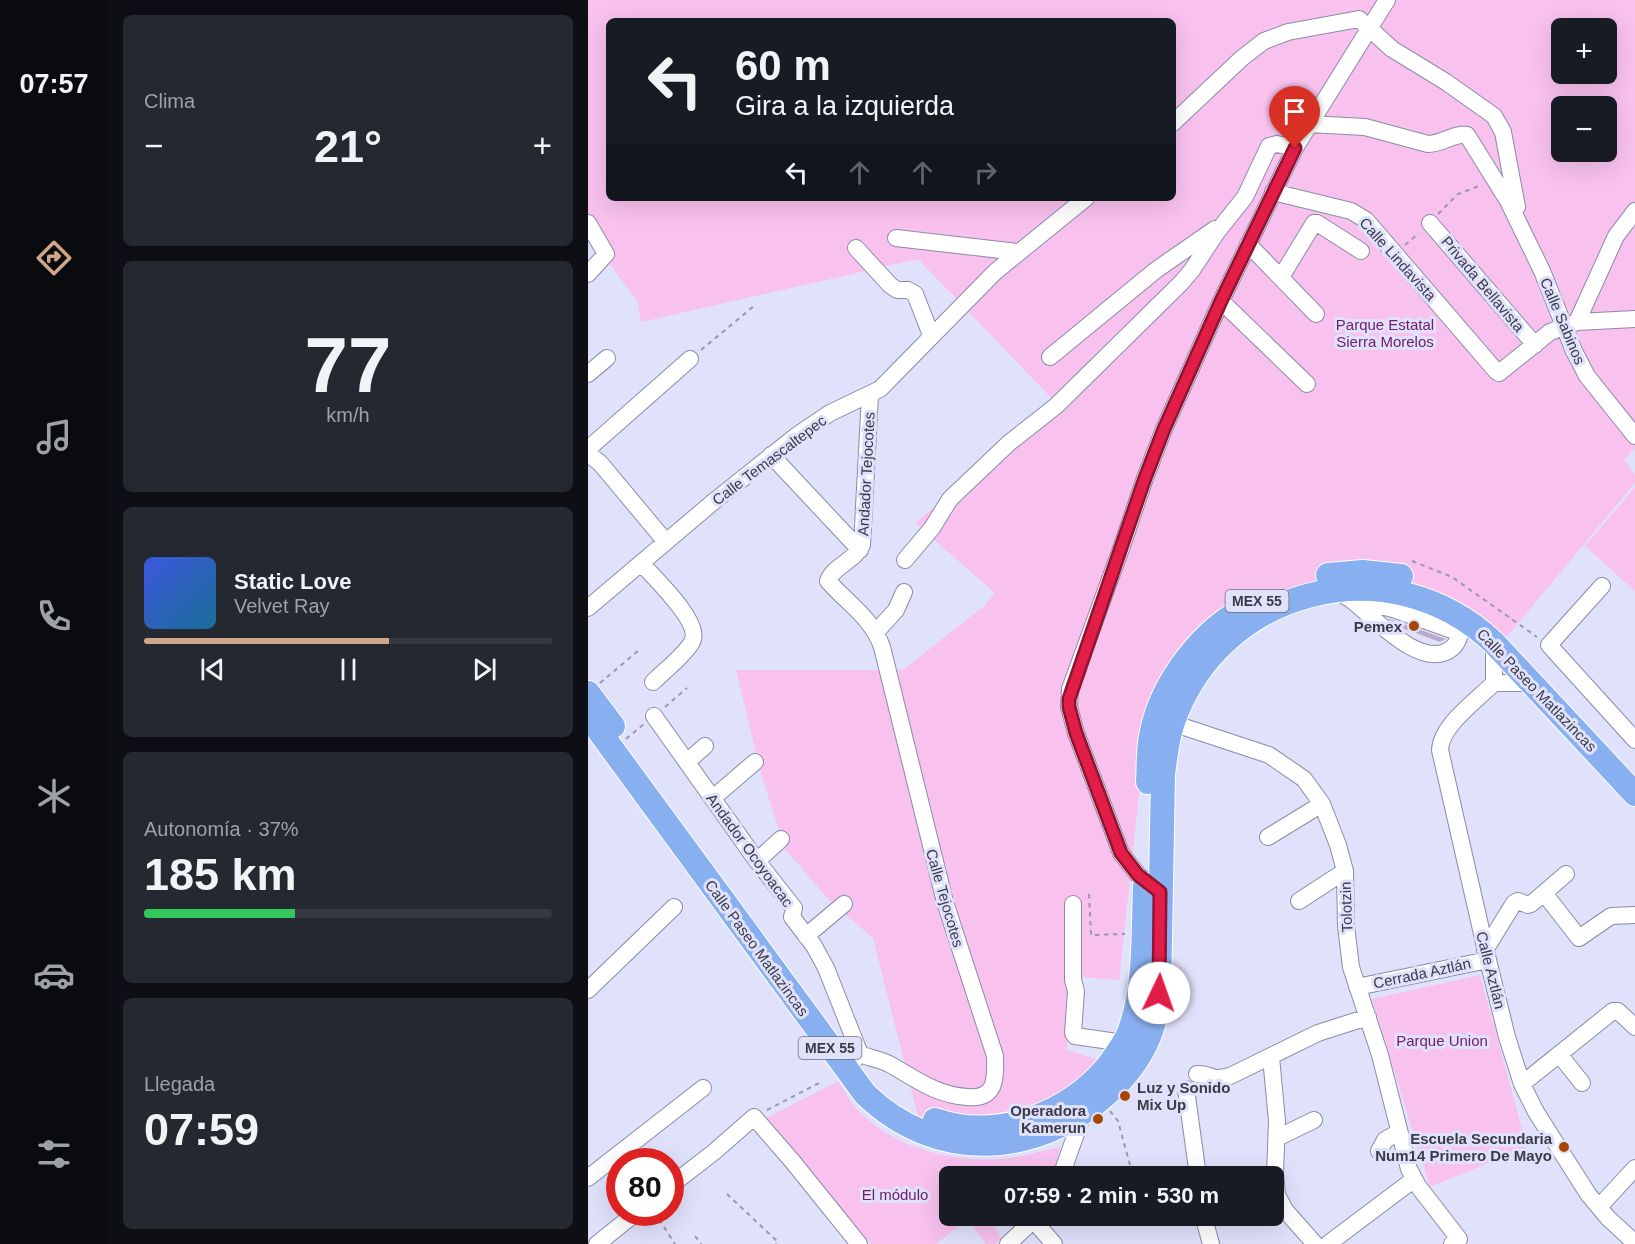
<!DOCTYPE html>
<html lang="es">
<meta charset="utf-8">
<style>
body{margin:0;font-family:Helvetica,sans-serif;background:#242831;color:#f1f3f6;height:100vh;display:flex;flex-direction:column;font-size:22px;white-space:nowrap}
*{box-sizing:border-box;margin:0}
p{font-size:20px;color:#9ea1a6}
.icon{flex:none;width:33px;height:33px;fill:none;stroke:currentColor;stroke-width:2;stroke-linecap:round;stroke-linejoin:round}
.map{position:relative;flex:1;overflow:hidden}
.details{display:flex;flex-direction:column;gap:15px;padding:15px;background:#0d0f14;width:480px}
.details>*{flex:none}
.top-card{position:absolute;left:18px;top:18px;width:570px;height:183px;border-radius:9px;box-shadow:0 6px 24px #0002;background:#171b24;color:#f1f3f6;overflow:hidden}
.tools{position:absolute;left:963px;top:18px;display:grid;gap:12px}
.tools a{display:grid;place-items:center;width:66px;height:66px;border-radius:9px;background:#171b24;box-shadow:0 6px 24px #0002;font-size:30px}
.speed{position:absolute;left:18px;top:1148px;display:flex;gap:12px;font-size:30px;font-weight:700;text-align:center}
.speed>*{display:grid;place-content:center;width:78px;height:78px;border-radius:50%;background:#171b24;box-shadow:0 6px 24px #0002;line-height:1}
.speed .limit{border:9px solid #d22;background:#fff;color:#111}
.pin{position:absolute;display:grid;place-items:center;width:51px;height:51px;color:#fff;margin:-62px -26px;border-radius:50% 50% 50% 0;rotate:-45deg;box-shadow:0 0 6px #0007}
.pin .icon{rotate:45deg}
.me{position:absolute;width:66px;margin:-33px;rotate:3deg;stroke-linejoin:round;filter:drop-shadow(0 0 4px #0008)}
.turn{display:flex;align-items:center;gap:21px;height:126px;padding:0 30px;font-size:27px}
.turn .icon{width:78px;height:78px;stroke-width:2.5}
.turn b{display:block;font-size:42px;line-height:51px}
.lanes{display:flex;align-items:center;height:57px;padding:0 30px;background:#0003;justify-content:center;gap:30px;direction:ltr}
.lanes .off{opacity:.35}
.big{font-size:45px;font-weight:600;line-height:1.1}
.details .card{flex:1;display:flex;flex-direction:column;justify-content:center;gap:9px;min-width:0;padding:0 21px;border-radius:9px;background:#242831}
.details .dial{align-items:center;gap:0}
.dial b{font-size:78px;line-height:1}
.song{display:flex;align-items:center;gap:18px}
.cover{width:72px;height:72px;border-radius:9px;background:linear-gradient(135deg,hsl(230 70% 55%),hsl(200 70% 35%))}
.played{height:6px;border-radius:3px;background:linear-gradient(90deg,#d0a588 60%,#363941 60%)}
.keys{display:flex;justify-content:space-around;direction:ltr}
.heat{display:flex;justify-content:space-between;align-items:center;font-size:33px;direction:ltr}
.charge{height:9px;border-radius:4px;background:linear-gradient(90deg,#34c759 37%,#363941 0)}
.trip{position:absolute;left:351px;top:1166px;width:345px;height:60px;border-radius:9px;background:#171b24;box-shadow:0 6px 24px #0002;font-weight:600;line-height:60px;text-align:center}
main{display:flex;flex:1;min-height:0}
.tabs{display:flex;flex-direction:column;width:108px;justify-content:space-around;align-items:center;background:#090b0e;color:#9ea1a6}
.tabs .icon{width:42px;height:42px}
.tabs .active{color:#d0a588}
.tabs b{font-size:27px;color:#f1f3f6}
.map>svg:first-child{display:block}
.green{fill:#f8c1ee;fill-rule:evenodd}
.building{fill:#bbacc9}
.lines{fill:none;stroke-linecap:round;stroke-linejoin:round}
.minor-casing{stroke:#8a8ba8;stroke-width:18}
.highway-casing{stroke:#fff;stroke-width:26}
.path{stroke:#9999ae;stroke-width:2;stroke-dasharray:4.5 4.5;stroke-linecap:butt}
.minor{stroke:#fff;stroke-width:16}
.highway{stroke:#88aff0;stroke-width:24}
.route-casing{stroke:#92132f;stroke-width:15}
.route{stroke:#e11d48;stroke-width:10}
.poi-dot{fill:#a74602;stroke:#e0e1fb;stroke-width:2}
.labels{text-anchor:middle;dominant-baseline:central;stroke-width:6;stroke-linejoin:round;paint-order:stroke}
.shield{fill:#e0e1fb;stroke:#6c6d7e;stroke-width:1.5}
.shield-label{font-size:14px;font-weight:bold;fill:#3b3b48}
.street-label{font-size:15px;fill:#3b3b48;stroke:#e0e1fb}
.park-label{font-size:15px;fill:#721a68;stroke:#e0e1fb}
.poi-label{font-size:15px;font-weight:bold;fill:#3b3b48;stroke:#e0e1fb;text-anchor:end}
</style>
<main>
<nav class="tabs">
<b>07:57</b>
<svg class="icon active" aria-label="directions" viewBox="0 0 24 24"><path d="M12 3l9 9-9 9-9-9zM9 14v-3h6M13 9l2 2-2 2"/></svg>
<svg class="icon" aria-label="music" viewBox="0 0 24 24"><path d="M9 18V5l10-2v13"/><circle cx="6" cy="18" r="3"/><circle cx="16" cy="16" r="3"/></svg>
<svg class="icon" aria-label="phone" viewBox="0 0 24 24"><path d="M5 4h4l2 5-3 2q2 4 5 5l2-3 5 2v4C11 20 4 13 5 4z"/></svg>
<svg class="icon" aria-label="climate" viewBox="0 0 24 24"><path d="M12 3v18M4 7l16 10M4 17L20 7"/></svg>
<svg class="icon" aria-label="car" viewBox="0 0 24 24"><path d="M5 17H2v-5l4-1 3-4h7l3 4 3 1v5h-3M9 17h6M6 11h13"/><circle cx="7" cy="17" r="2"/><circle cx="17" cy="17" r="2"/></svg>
<svg class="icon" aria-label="filters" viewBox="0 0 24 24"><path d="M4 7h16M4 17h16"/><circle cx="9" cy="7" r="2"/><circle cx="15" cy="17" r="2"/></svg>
</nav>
<section class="details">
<div class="card"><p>Clima</p>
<div class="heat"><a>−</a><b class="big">21°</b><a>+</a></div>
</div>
<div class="card dial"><b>77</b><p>km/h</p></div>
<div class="card">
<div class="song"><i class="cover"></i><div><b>Static Love</b><p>Velvet Ray</p></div></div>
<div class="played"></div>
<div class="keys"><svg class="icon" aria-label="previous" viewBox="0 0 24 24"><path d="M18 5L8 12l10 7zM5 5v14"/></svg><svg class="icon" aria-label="pause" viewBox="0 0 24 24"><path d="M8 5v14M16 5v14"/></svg><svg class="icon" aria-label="next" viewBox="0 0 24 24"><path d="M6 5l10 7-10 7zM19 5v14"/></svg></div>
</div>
<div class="card"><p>Autonomía · 37%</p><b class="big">185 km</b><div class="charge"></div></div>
<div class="card"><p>Llegada</p><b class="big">07:59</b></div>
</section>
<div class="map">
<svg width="1047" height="1244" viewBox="0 0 1047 1244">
<rect width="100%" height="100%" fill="#e0e1fb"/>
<path class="green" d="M0 0H1047V448L1036 459 1047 475V483L910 647 763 581 698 589 625 629 560 711 531 980 490 977 478 1050 512 1060 483 1103 335 1136 285 938 242 901 197 849 174 777 148 670H315L396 606 407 593 327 523 470 405 330 259 53 322 50 302 0 235ZM21 21H585V198H21ZM974 28H1018V74H974ZM974 106H1018V152H974Z
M1047 487V591L997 546Z
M892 975 939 1147 842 1187 784 999Z
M250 1081C257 1091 263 1104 271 1112 310 1150 369 1164 422 1158 439 1156 456 1150 472 1147L465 1174 464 1176H362V1215H399L414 1239 407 1244H398L380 1219 348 1244H283L177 1119Z"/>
<path class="building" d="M801 619H802L858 639 852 642 814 628Z"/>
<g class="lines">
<defs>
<path id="minor" d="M585 123 654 58 676 41 700 32 771 19 804 49 858 82 906 116 915 132 929 207
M720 124 777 127 840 144C854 144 866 133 879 135L920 201 954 271 986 351 999 376 1047 436
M685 192 763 211 778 220 908 371 911 373 962 332 989 322 1028 236 1047 211
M0 223 18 254 0 274
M842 223 947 345
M308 238 430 252
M660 244 728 314
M268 248 302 285 309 290H320L327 294 343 335
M693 277 726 223H729L773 251
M633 301 719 384
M989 322 1047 319
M462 357 568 270 627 229
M0 374 19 358
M0 449 102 359
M0 454 12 463 78 542
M183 455 272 550
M317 560 344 528 362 499 421 443 468 406 593 283 604 270 629 232 657 197 681 146 689 144 707 148
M53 563C65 577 115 623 104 642 97 655 76 671 65 682
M1014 586 961 645 1047 740
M746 590C751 593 757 596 762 599 784 615 834 673 864 648 872 642 873 628 876 619
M763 599 805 609 872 633
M0 608 124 503 208 436 242 413 292 389 407 272 498 198
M288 632 308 610 316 592
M906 643V683
M945 683H906C889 700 853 725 852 750L900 960 919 1037 934 1084 948 1112 1000 1194 1020 1218 1047 1243
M66 716 169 861 206 908 204 917 226 946 238 968 272 1054
M584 723 681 755 716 779 734 804 750 845 757 871 758 926 763 967 792 1055 821 1169 830 1186 871 1239 864 1244
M99 762 117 746
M125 798 167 762
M680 837 734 804
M169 861 193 839
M569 890 550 875 533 853 488 733 481 707 482 689 534 546 557 478 576 429 633 301 707 148 799 0
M956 893 991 938 1023 916 1047 915
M711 901 757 871
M485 904V980L488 991 485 1033 487 1036 536 1043
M218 936 256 904
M897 950 926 903 930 901 940 905 943 904 978 874
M769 987 900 960
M0 990 86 907
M971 1054 994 1083
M683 1057 689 1121 687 1173 689 1195 697 1210 727 1244
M266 1060 272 1054C282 1058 294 1060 303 1065 329 1080 349 1095 379 1097 408 1100 408 1079 407 1056L357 902 294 647C284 618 259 603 240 581 245 566 267 561 274 545L282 395
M609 1074C625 1073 621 1082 642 1076L730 1033 780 1017
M934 1084 1025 1011H1030L1047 1027
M598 1089 610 1176
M689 1138 726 1120
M791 1151 797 1140 811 1132
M473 1176 495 1114
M0 1178 115 1088
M82 1186 126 1152 166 1117 205 1162 271 1244
M1011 1207 1047 1168
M615 1215 623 1244
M446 1221 466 1244
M9 1244 49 1212
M420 1244 451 1215
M740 1244 825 1180"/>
<path id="highway" d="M740 575 775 572 813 576
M0 693 25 726
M0 716 277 1094C348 1163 449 1158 520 1093 541 1074 557 1052 565 1025 568 1015 569 1004 571 993L575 775C577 757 579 739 585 722 632 587 802 544 906 643L1047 794
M560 782C561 767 560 751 563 736 572 686 609 636 653 610
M347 1120C409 1141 479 1115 520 1066 527 1056 535 1046 540 1035 558 990 555 934 557 886"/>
</defs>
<use href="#minor" class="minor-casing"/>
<use href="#highway" class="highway-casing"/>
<path class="path" d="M850 214 870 194 894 185
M817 245 831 233
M113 350 166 306
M824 561 864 577 949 637
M12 683 51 650
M77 707 99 688
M38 739 56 724
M501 894 503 935 537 934
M179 1110 233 1082
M522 1111 530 1121 545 1176
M139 1194 190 1242 188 1244
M66 1212 87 1244
M107 1236 113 1244"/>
<use href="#minor" class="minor"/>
<use href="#highway" class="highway"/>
</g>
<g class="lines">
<defs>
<path id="route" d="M571 993 572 892 550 875 533 853 488 733 481 707V699L557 478 576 429 633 301 707 148"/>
</defs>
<use href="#route" class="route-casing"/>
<use href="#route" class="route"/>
</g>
<g class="poi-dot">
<circle cx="826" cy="626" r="6"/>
<circle cx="537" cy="1096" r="6"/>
<circle cx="510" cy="1119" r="6"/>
<circle cx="976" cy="1147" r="6"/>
</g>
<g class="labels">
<g class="shield">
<rect x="637.5" y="590" width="63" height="22" rx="4.5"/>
<rect x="210.5" y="1037" width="63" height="22" rx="4.5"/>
</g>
<g class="shield-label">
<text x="669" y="601">MEX 55</text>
<text x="242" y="1048">MEX 55</text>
</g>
<g class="street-label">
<text transform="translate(810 259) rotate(48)">Calle Lindavista</text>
<text transform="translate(895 284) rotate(50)">Privada Bellavista</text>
<text transform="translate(975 321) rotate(67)">Calle Sabinos</text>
<text transform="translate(181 460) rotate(-37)">Calle Temascaltepec</text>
<text transform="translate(278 474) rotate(-87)">Andador Tejocotes</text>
<text transform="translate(949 690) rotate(46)">Calle Paseo Matlazincas</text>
<text transform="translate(162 850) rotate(54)">Andador Ocoyoacac</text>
<text transform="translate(357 898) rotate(74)">Calle Tejocotes</text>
<text transform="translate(758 907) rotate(-92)">Tolotzin</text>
<text transform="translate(169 948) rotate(54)">Calle Paseo Matlazincas</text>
<text transform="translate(903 970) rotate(76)">Calle Aztlán</text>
<text transform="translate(834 973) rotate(-12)">Cerrada Aztlán</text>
</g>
<g class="park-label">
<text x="797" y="324">Parque Estatal<tspan x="797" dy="17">Sierra Morelos</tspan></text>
<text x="854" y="1040">Parque Union</text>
<text x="307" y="1194">El módulo</text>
</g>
<g class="poi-label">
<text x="814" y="626">Pemex</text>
<text x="549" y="1087" text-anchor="start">Luz y Sonido<tspan x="549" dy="17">Mix Up</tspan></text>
<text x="498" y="1110">Operadora<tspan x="498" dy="17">Kamerun</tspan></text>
<text x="964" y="1138">Escuela Secundaria<tspan x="964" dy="17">Num14 Primero De Mayo</tspan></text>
</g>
</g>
</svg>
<div class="tools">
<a>+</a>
<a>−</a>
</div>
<div class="speed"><div class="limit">80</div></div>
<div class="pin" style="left:707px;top:148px;background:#d93025"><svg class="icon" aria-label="arrive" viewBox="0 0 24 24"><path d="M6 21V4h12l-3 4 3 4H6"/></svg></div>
<svg class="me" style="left:571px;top:993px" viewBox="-20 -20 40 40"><circle r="19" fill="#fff"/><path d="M0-13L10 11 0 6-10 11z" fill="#e11d48"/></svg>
<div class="trip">07:59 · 2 min · 530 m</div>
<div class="top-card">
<div class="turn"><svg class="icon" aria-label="left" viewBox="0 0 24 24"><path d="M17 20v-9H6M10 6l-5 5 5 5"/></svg><div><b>60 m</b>Gira a la izquierda</div></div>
<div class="lanes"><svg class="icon" aria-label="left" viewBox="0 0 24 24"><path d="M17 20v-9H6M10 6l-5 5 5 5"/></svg><svg class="icon off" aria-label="ahead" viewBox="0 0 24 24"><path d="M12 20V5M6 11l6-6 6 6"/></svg><svg class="icon off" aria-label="ahead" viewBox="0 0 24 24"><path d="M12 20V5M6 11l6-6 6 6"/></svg><svg class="icon off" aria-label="right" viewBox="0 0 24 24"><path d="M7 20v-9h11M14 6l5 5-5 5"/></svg></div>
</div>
</div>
</main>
